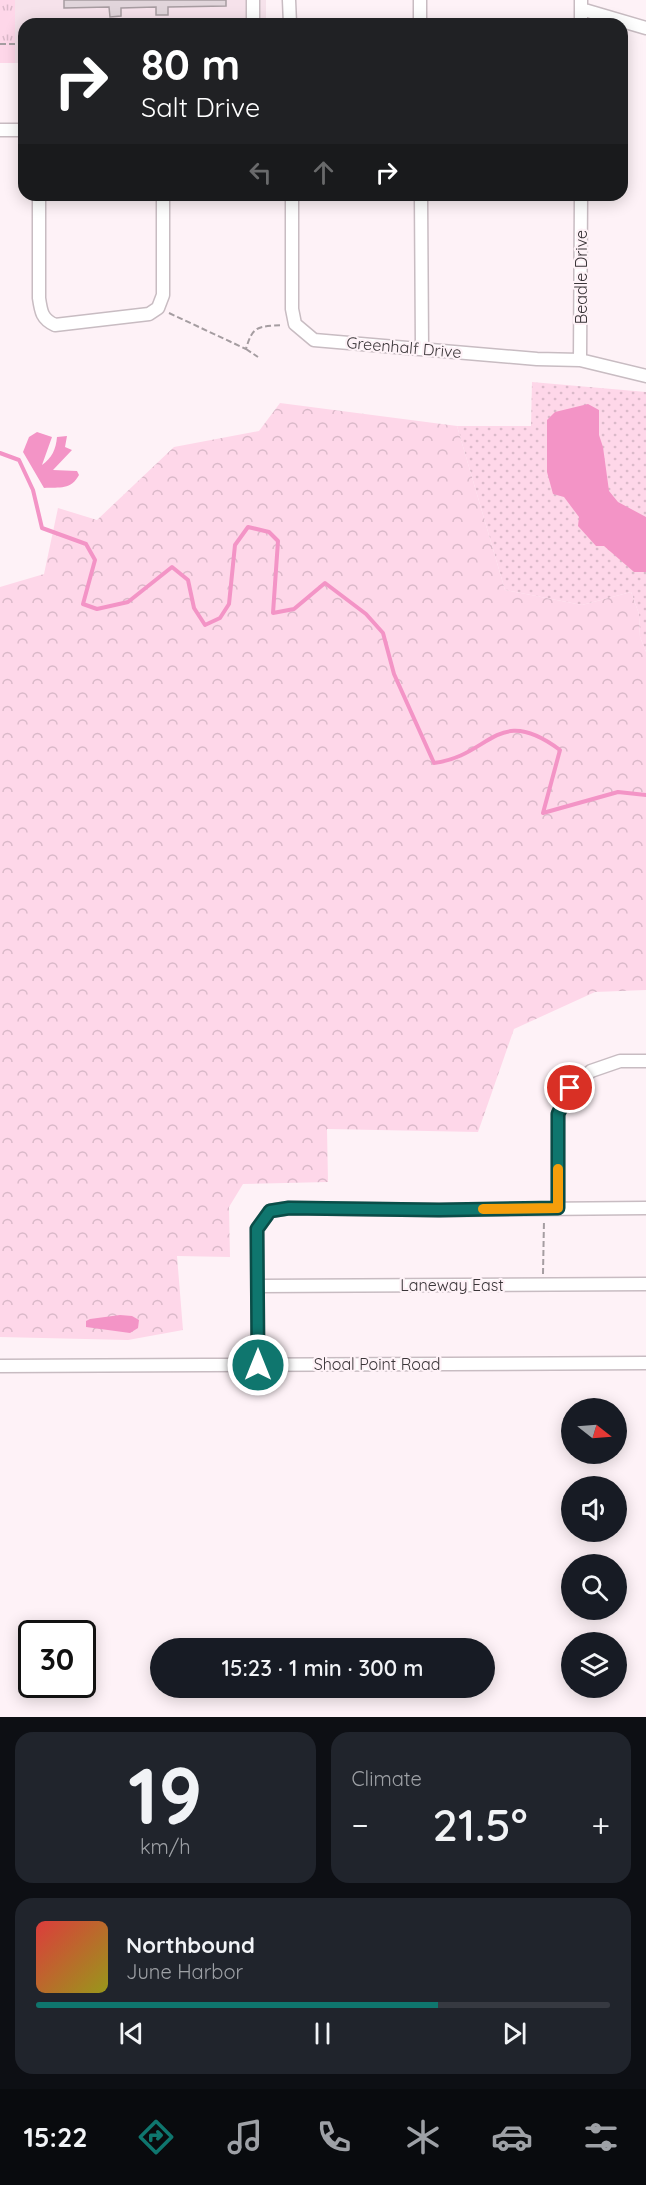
<!DOCTYPE html>
<meta charset="utf-8">
<style>
body{margin:0;font-family:Quicksand,sans-serif;background:#20242c;color:#f1f3f6;height:100vh;display:flex;flex-direction:column;font-size:22px;white-space:nowrap}
*{box-sizing:border-box;margin:0}
p{font-size:20px;color:#9ea1a6}
.icon{flex:none;width:33px;height:33px;fill:none;stroke:currentColor;stroke-width:2;stroke-linecap:round;stroke-linejoin:round}
.map{position:relative;height:1717px;overflow:hidden}
.details{display:flex;flex-direction:column;gap:15px;padding:15px;background:#0d0f14;flex:1}
.details>*{flex:none}
.banner{position:absolute;left:18px;top:18px;width:610px;height:183px;border-radius:18px;box-shadow:0 3px 15px #0003;background:#202124;color:#fff;overflow:hidden}
.needle{width:39px;rotate:107deg}
.tools{position:absolute;left:561px;top:1398px;display:grid;gap:12px}
.tools a{display:grid;place-items:center;width:66px;height:66px;border-radius:50%;background:#171b24;box-shadow:0 3px 15px #0003;font-size:30px}
.speed{position:absolute;left:18px;top:1620px;display:flex;gap:12px;font-size:30px;font-weight:700;text-align:center}
.speed>*{display:grid;place-content:center;width:78px;height:78px;border-radius:50%;background:#171b24;box-shadow:0 3px 15px #0003;line-height:1}
.speed .limit{border:3px solid #111;border-radius:9px;background:#fff;color:#111}
.pin{position:absolute;display:grid;place-items:center;width:51px;height:51px;color:#fff;margin:-26px;border:3px solid #fff;border-radius:50%;box-shadow:0 2px 6px #0007}
.me{position:absolute;width:66px;margin:-33px;rotate:0deg;stroke-linejoin:round;filter:drop-shadow(0 0 4px #0008)}
.turn{display:flex;align-items:center;gap:21px;height:126px;padding:0 24px;font-size:27px}
.turn .icon{width:78px;height:78px;stroke-width:2.5}
.turn b{display:block;font-size:42px;line-height:51px}
.lanes{display:flex;align-items:center;height:57px;padding:0 24px;background:#0003;justify-content:center;gap:30px;direction:ltr}
.lanes .off{opacity:.35}
.big{font-size:45px;font-weight:600;line-height:1.1}
.details .tile{flex:1;display:flex;flex-direction:column;justify-content:center;gap:9px;min-width:0;padding:0 21px;border-radius:18px;background:#20242c}
.details .dial{align-items:center;gap:0}
.dial b{font-size:78px;line-height:1}
.song{display:flex;align-items:center;gap:18px}
.cover{width:72px;height:72px;border-radius:9px;background:linear-gradient(135deg,hsl(0 70% 55%),hsl(60 70% 35%))}
.played{height:6px;border-radius:3px;background:linear-gradient(90deg,#0f766e 70%,#363941 70%)}
.keys{display:flex;justify-content:space-around;direction:ltr}
.heat{display:flex;justify-content:space-between;align-items:center;font-size:33px;direction:ltr}
.details .tiles{flex:1;display:grid;gap:15px;grid-template-columns:1fr 1fr}
.tile:last-child{grid-column:span 2}
.trip{position:absolute;left:150px;top:1638px;width:345px;height:60px;border-radius:30px;background:#171b24;box-shadow:0 3px 15px #0003;font-weight:600;line-height:60px;text-align:center}
.tab-bar{display:flex;height:96px;justify-content:space-around;align-items:center;background:#090b0e;color:#9ea1a6}
.tab-bar .icon{width:42px;height:42px}
.tab-bar .active{color:#0f766e}
.tab-bar b{font-size:27px;color:#f1f3f6}
.map>svg:first-child{display:block}
.built{fill:#f6e2eb}
.grass{fill:url(#grass-dots)}
.forest{fill:url(#forest-crowns)}
.park{fill:url(#park-tufts)}
.water{fill:#f394c6}
.lines{fill:none;stroke-linecap:round;stroke-linejoin:round}
.stream{stroke:#f394c6;stroke-width:4}
.building{fill:#e1d5db;stroke:#a79ca1;stroke-width:1.5}
.minor-casing{stroke:#c8bcc2;stroke-width:15}
.path{stroke:#a59da1;stroke-width:2;stroke-dasharray:6 3;stroke-linecap:butt}
.minor{stroke:#fff;stroke-width:12}
.route-casing{stroke:#0a4d48;stroke-width:15}
.route{stroke:#0f766e;stroke-width:10}
.slow{stroke:#f59e0b;stroke-width:10}
.labels{text-anchor:middle;dominant-baseline:central;stroke-width:4.5;stroke-linejoin:round;paint-order:stroke}
.street-label{font-size:16px;fill:#3a3538;stroke:#fef2f7}
</style>
<div class="map">
<svg width="646" height="1717" viewBox="0 0 646 1717">
<defs>
<pattern id="grass-dots" width="8" height="8" patternUnits="userSpaceOnUse" patternTransform="scale(1.5)"><rect width="8" height="8" fill="#fed7e9"/><path d="M2 2h.1M6 6h.1" fill="none" stroke="#dab9c9" stroke-width="1.8" stroke-linecap="round"/></pattern>
<pattern id="forest-crowns" width="20" height="18" patternUnits="userSpaceOnUse" patternTransform="scale(1.5)"><rect width="20" height="18" fill="#fed7e9"/><path d="M2 6a3 3 0 1 1 6 0M12 15a3 3 0 1 1 6 0" fill="none" stroke="#dab9c9"/></pattern>
<pattern id="park-tufts" width="24" height="20" patternUnits="userSpaceOnUse" patternTransform="scale(1.5)"><rect width="24" height="20" fill="#fed7e9"/><path d="M3 7l-1-3M5 7V3M7 7l1-3M15 17l-1-3M17 17v-4M19 17l1-3" fill="none" stroke="#dab9c9"/></pattern>
</defs>
<rect width="100%" height="100%" fill="#fef2f7"/>
<path class="built" d="M15 0H266V24H24V63H15Z"/>
<path class="grass" d="M532 382 646 392V652L640 637 639 614 631 592 582 605 505 590 457 426H531Z"/>
<path class="forest" d="M280 403 457 426 505 590 582 605 631 592 639 614 640 637 646 652V990L595 992 514 1029 478 1132 327 1129 328 1182 243 1184 229 1207 230 1257 177 1256 183 1330 128 1340 0 1337V587L44 574 58 508 97 520 174 447 259 431Z"/>
<path class="park" d="M0 0H15V63H0Z"/>
<path class="water" d="M588 404 599 410V435L603 447 609 491 618 502 646 517V572H634L604 546H596L578 526 579 517 564 497 553 494 547 472V420L555 412Z
M37 432 52 437 42 465C52 458 56 449 57 437L67 436 65 447 72 450 53 470 77 471 79 475C71 490 60 487 44 488L23 452 29 437Z
M120 1315 132 1316 139 1320 138 1328 130 1333 86 1327V1321L90 1319Z"/>
<g class="lines">
<path class="stream" d="M0 453 19 460 33 490 42 528 86 544 95 560 83 604 97 609 128 602 172 567 188 580 194 608 205 625 220 618 229 604 235 545 248 527 269 532 278 541 273 613 294 609 325 583 366 614 383 633 394 674 434 763C491 756 497 703 560 750L543 813 618 792 646 795"/>
</g>
<path class="building" d="M64 0H226V6L168 7V15H156V7L121 8V16L110 17 109 7 64 8Z"/>
<g class="lines">
<defs>
<path id="minor" d="M253 0V24
M289 0 290 24
M420 0V24
M581 0V24
M581 9 646 28
M0 130H24
M39 195V298C41 312 42 319 55 325L149 314 158 308 163 295V195
M292 195V309L295 324 314 340 537 359 580 360 646 376
M421 195 422 348
M580 360 581 195
M558 1208V1114L571 1088 591 1071 620 1061H646
M258 1286 646 1284
M258 1365 257 1229 270 1211 289 1208 439 1210 646 1208
M0 1366 646 1363"/>
</defs>
<use href="#minor" class="minor-casing"/>
<path class="path" d="M0 44H21
M169 313 246 349C253 324 259 327 283 325
M246 349 258 357
M543 1274 544 1220"/>
<use href="#minor" class="minor"/>
</g>
<g class="lines">
<defs>
<path id="route" d="M258 1365 257 1229 270 1211 289 1208 439 1210 558 1208V1114L570 1088"/>
</defs>
<use href="#route" class="route-casing"/>
<use href="#route" class="route"/>
<path class="slow" d="M483 1209 558 1208V1169"/>
</g>
<g class="labels">
<g class="street-label">
<text transform="translate(581 277) rotate(-90)">Beadle Drive</text>
<text transform="translate(404 347) rotate(5)">Greenhalf Drive</text>
<text x="452" y="1285">Laneway East</text>
<text x="377" y="1364">Shoal Point Road</text>
</g>
</g>
</svg>
<div class="tools">
<a><svg class="needle" viewBox="-14 -14 28 28"><path d="M0-13l5 13h-10z" fill="#e53935"/><path d="M0 13l5-13h-10z" fill="#9ea1a6"/></svg></a>
<a><svg class="icon" aria-label="sound" viewBox="0 0 24 24"><path d="M4 9h4l5-4v14l-5-4H4zM17 9q2 3 0 6"/></svg></a>
<a><svg class="icon" aria-label="search" viewBox="0 0 24 24"><circle cx="10" cy="10" r="6"/><path d="M15 15l6 6"/></svg></a>
<a><svg class="icon" aria-label="layers" viewBox="0 0 24 24"><path d="M12 4l9 5-9 5-9-5zM3 14l9 5 9-5"/></svg></a>
</div>
<div class="speed"><div class="limit">30</div></div>
<div class="pin" style="left:570px;top:1088px;background:#d93025"><svg class="icon" aria-label="arrive" viewBox="0 0 24 24"><path d="M6 21V4h12l-3 4 3 4H6"/></svg></div>
<svg class="me" style="left:258px;top:1365px" viewBox="-20 -20 40 40"><circle r="17" fill="#0f766e" stroke="#fff" stroke-width="3"/><path d="M0-11L8 9 0 5-8 9z" fill="#fff"/></svg>
<div class="trip">15:23 · 1 min · 300 m</div>
<div class="banner">
<div class="turn"><svg class="icon" aria-label="right" viewBox="0 0 24 24"><path d="M7 20v-9h11M14 6l5 5-5 5"/></svg><div><b>80 m</b>Salt Drive</div></div>
<div class="lanes"><svg class="icon off" aria-label="left" viewBox="0 0 24 24"><path d="M17 20v-9H6M10 6l-5 5 5 5"/></svg><svg class="icon off" aria-label="ahead" viewBox="0 0 24 24"><path d="M12 20V5M6 11l6-6 6 6"/></svg><svg class="icon" aria-label="right" viewBox="0 0 24 24"><path d="M7 20v-9h11M14 6l5 5-5 5"/></svg></div>
</div>
</div>
<section class="details">
<div class="tiles">
<div class="tile dial"><b>19</b><p>km/h</p></div>
<div class="tile"><p>Climate</p>
<div class="heat"><a>−</a><b class="big">21.5°</b><a>+</a></div>
</div>
<div class="tile">
<div class="song"><i class="cover"></i><div><b>Northbound</b><p>June Harbor</p></div></div>
<div class="played"></div>
<div class="keys"><svg class="icon" aria-label="previous" viewBox="0 0 24 24"><path d="M18 5L8 12l10 7zM5 5v14"/></svg><svg class="icon" aria-label="pause" viewBox="0 0 24 24"><path d="M8 5v14M16 5v14"/></svg><svg class="icon" aria-label="next" viewBox="0 0 24 24"><path d="M6 5l10 7-10 7zM19 5v14"/></svg></div>
</div>
</div>
</section>
<nav class="tab-bar">
<b>15:22</b>
<svg class="icon active" aria-label="directions" viewBox="0 0 24 24"><path d="M12 3l9 9-9 9-9-9zM9 14v-3h6M13 9l2 2-2 2"/></svg>
<svg class="icon" aria-label="music" viewBox="0 0 24 24"><path d="M9 18V5l10-2v13"/><circle cx="6" cy="18" r="3"/><circle cx="16" cy="16" r="3"/></svg>
<svg class="icon" aria-label="phone" viewBox="0 0 24 24"><path d="M5 4h4l2 5-3 2q2 4 5 5l2-3 5 2v4C11 20 4 13 5 4z"/></svg>
<svg class="icon" aria-label="climate" viewBox="0 0 24 24"><path d="M12 3v18M4 7l16 10M4 17L20 7"/></svg>
<svg class="icon" aria-label="car" viewBox="0 0 24 24"><path d="M5 17H2v-5l4-1 3-4h7l3 4 3 1v5h-3M9 17h6M6 11h13"/><circle cx="7" cy="17" r="2"/><circle cx="17" cy="17" r="2"/></svg>
<svg class="icon" aria-label="filters" viewBox="0 0 24 24"><path d="M4 7h16M4 17h16"/><circle cx="9" cy="7" r="2"/><circle cx="15" cy="17" r="2"/></svg>
</nav>
